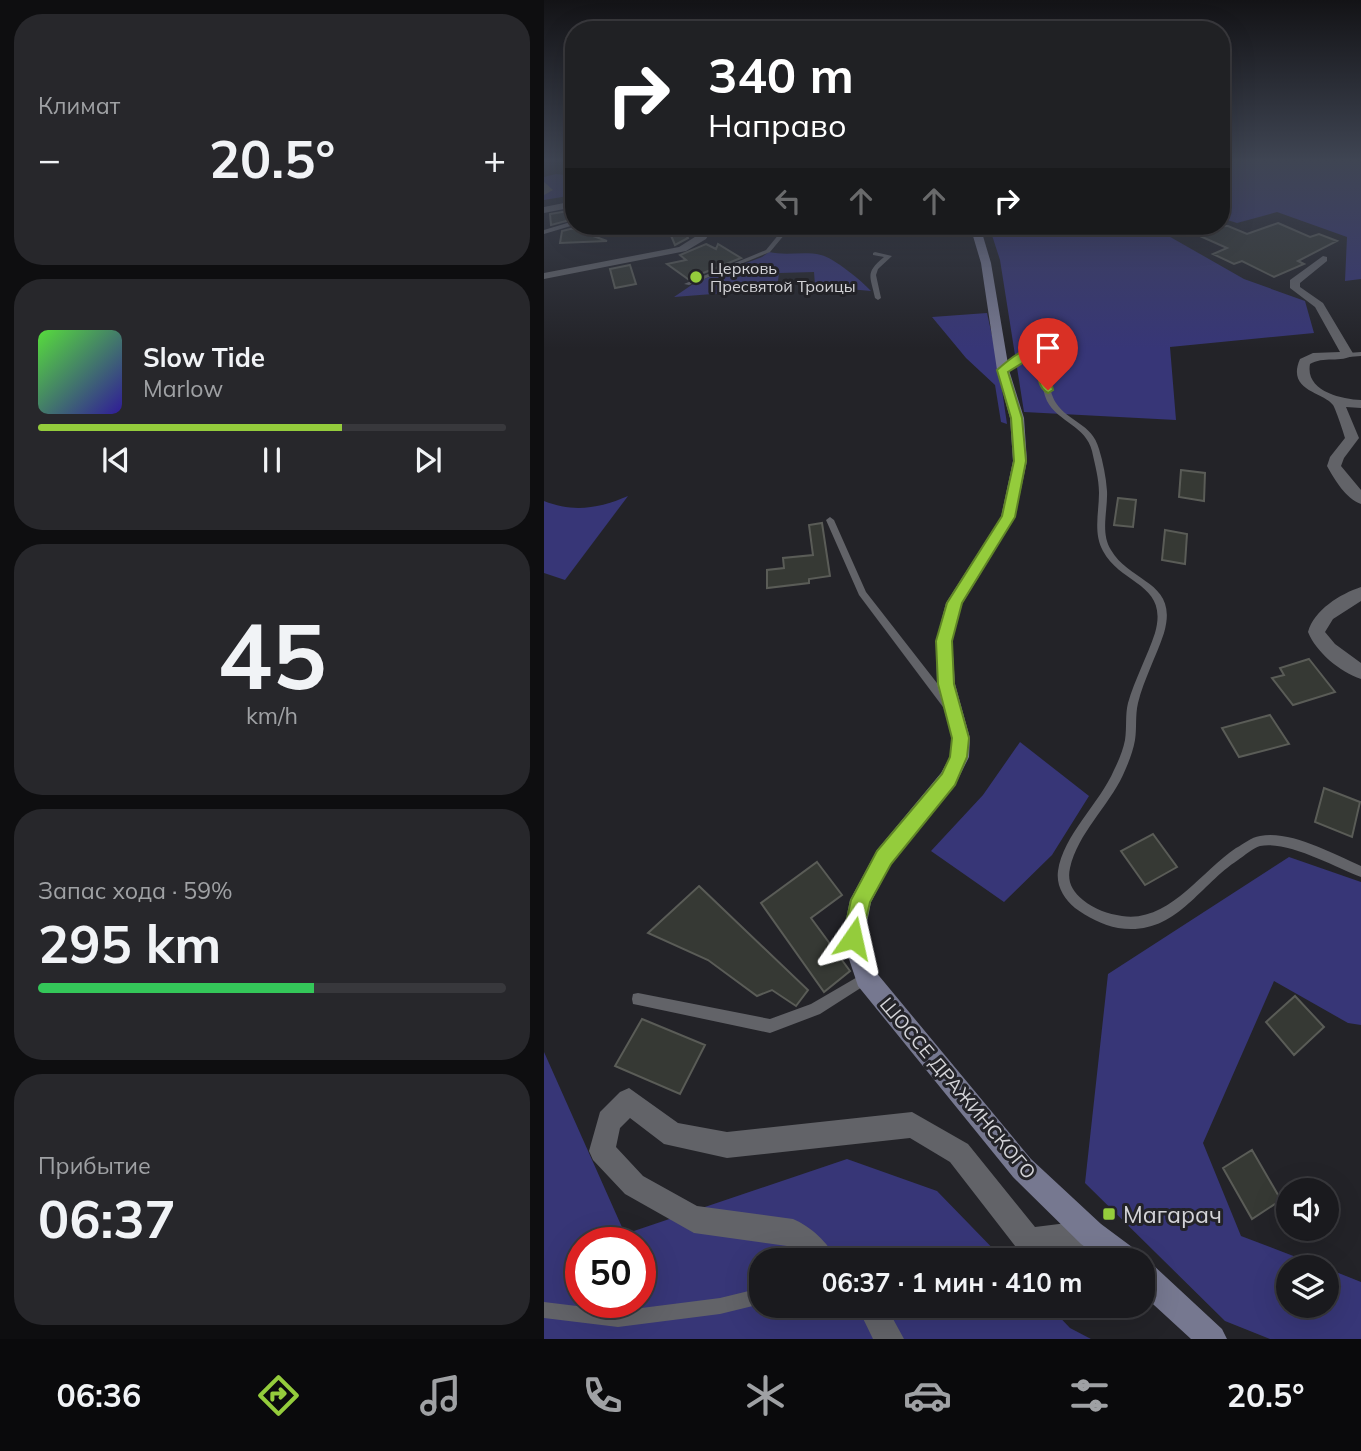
<!DOCTYPE html>
<html lang="ru">
<meta charset="utf-8">
<style>
body{margin:0;font-family:Mulish,sans-serif;background:#27272b;color:#f1f3f6;height:100vh;display:flex;flex-direction:column;font-size:26px;white-space:nowrap}
*{box-sizing:border-box;margin:0}
p{font-size:23px;color:#9fa1a4}
.icon{flex:none;width:38px;height:38px;fill:none;stroke:currentColor;stroke-width:2;stroke-linecap:round;stroke-linejoin:round}
.map{position:relative;flex:1;overflow:hidden}
.side{display:flex;flex-direction:column;gap:14px;padding:14px;background:#0e0e10;width:544px}
.side>*{flex:none}
.guide{position:absolute;left:21px;top:21px;width:665px;height:214px;border-radius:28px;box-shadow:0 7px 28px #0002,0 0 0 2px #38383c;background:#202124;color:#fff;overflow:hidden}
.fabs{position:absolute;left:732px;top:1178px;display:grid;gap:14px}
.fabs a{display:grid;place-items:center;width:63px;height:63px;border-radius:50%;background:#1a1a1e;box-shadow:0 7px 28px #0002,0 0 0 2px #38383c;font-size:35px}
.speed{position:absolute;left:21px;top:1227px;display:flex;gap:14px;font-size:35px;font-weight:700;text-align:center}
.speed>*{display:grid;place-content:center;width:91px;height:91px;border-radius:50%;background:#1a1a1e;box-shadow:0 7px 28px #0002,0 0 0 2px #38383c;line-height:1}
.speed .limit{border:10px solid #d22;background:#fff;color:#111}
.pin{position:absolute;display:grid;place-items:center;width:60px;height:60px;color:#fff;margin:-72px -30px;border-radius:50% 50% 50% 0;rotate:-45deg;box-shadow:0 0 7px #0007}
.pin .icon{rotate:45deg}
.me{position:absolute;width:77px;margin:-38px;rotate:11deg;stroke-linejoin:round;filter:drop-shadow(0 0 5px #0008)}
.turn{display:flex;align-items:center;gap:24px;height:147px;padding:0 28px;font-size:32px}
.turn .icon{width:91px;height:91px;stroke-width:2.5}
.turn b{display:block;font-size:49px;line-height:60px}
.lanes{display:flex;align-items:center;height:66px;padding:0 28px;background:#0003;justify-content:center;gap:35px;direction:ltr}
.lanes .off{opacity:.35}
.big{font-size:52px;font-weight:700;line-height:1.1}
.side .card{flex:1;display:flex;flex-direction:column;justify-content:center;gap:10px;min-width:0;padding:0 24px;border-radius:28px;background:#27272b}
.side .dial{align-items:center;gap:0}
.dial b{font-size:91px;line-height:1}
.song{display:flex;align-items:center;gap:21px}
.cover{width:84px;height:84px;border-radius:10px;background:linear-gradient(135deg,hsl(110 70% 55%),hsl(250 70% 35%))}
.played{height:7px;border-radius:4px;background:linear-gradient(90deg,#94cc3c 65%,#38383c 65%)}
.keys{display:flex;justify-content:space-around;direction:ltr}
.heat{display:flex;justify-content:space-between;align-items:center;font-size:38px;direction:ltr}
.charge{height:10px;border-radius:5px;background:linear-gradient(90deg,#34c759 59%,#38383c 0)}
.trip{position:absolute;left:205px;top:1248px;width:406px;height:70px;border-radius:28px;background:#1a1a1e;box-shadow:0 7px 28px #0002,0 0 0 2px #38383c;font-weight:700;line-height:70px;text-align:center}
.dock{display:flex;height:112px;justify-content:space-around;align-items:center;background:#0a0a0c;color:#9fa1a4}
.dock .icon{width:49px;height:49px}
.dock .selected{color:#94cc3c}
.dock b{font-size:32px;color:#f1f3f6}
main{display:flex;flex:1;min-height:0}
.map>svg:first-child{display:block}
.green{fill:#373677;fill-rule:evenodd}
.building{fill:#363934;stroke:#5a5c57;stroke-width:2}
.lines{fill:none;stroke-linecap:round;stroke-linejoin:round}
.lane{fill:#626368;fill-rule:evenodd}
.street{fill:#626368;fill-rule:evenodd}
.secondary{fill:#767890;fill-rule:evenodd}
.route{fill:#94cc3c;stroke:#608527;stroke-width:2}
.poi-dot{fill:#94cc3c;stroke:#232328;stroke-width:2.5}
.labels{text-anchor:middle;dominant-baseline:central;stroke-width:6;stroke-linejoin:round;paint-order:stroke}
.far-poi-label{font-size:16px;fill:#d4d4d8;stroke:#232328;text-anchor:start}
.street-label{font-size:19px;fill:#d4d4d8;stroke:#232328}
.near-poi-label{font-size:23px;fill:#d4d4d8;stroke:#232328;text-anchor:start}
</style>
<main>
<section class="side">
<div class="card"><p>Климат</p>
<div class="heat"><a>−</a><b class="big">20.5°</b><a>+</a></div>
</div>
<div class="card">
<div class="song"><i class="cover"></i><div><b>Slow Tide</b><p>Marlow</p></div></div>
<div class="played"></div>
<div class="keys"><svg class="icon" aria-label="previous" viewBox="0 0 24 24"><path d="M18 5L8 12l10 7zM5 5v14"/></svg><svg class="icon" aria-label="pause" viewBox="0 0 24 24"><path d="M8 5v14M16 5v14"/></svg><svg class="icon" aria-label="next" viewBox="0 0 24 24"><path d="M6 5l10 7-10 7zM19 5v14"/></svg></div>
</div>
<div class="card dial"><b>45</b><p>km/h</p></div>
<div class="card"><p>Запас хода · 59%</p><b class="big">295 km</b><div class="charge"></div></div>
<div class="card"><p>Прибытие</p><b class="big">06:37</b></div>
</section>
<div class="map">
<svg width="817" height="1339" viewBox="0 0 817 1339">
<rect width="100%" height="100%" fill="#232328"/>
<path class="green" d="M677 162H817V279L801 281 803 237 733 212 693 223 677 218Z
M12 174 30 176V195L0 200V177Z
M445 226H607L700 279 761 301 770 333 626 347 632 420 480 412 456 260Z
M225 252C242 256 260 251 277 255 290 258 318 281 327 291L271 286 270 272 235 273 233 289 130 297 152 282 218 257Z
M443 313 454 362 463 424 457 422 451 385 422 358 388 317Z
M84 496 21 580 0 573V501C30 513 56 508 84 496Z
M476 742 545 796 508 855 460 902 387 851 439 795Z
M745 857 817 882V1025L804 1023 730 981 659 1143 697 1236 778 1267H744V1306H782V1268L817 1282V1339H726L681 1321 541 1183 564 974Z
M0 1052 81 1234 303 1159 393 1191 460 1260H217V1306H505L526 1328 547 1339H0ZM37 1242H96V1302H37Z"/>
<path class="building" d="M30 210V219L7 225 6 214Z
M734 223 766 237 775 234 793 241 754 261 760 264 730 277 698 261 690 264 669 254 683 248 647 232 662 226H684L703 234Z
M123 226H139L144 238 131 245Z
M30 228V229L63 241 16 243 18 231Z
M162 244 172 249 174 244 197 258 144 279 123 264 142 260 136 255Z
M86 265 92 284 71 288 66 269Z
M637 470 661 473 660 501 635 497Z
M574 498 592 500 589 527 570 525Z
M278 523 286 576 265 579V583L223 588V570L240 568 239 558 269 555 265 525Z
M621 530 643 534 641 564 618 560Z
M765 659 791 692 749 705 728 678 740 675 736 668Z
M726 715 745 744 695 757 678 728Z
M780 788 816 802 808 837 771 822Z
M609 834 633 867 601 885 577 851Z
M273 862 298 895 267 918 306 971 280 992 217 903Z
M155 886 264 990 252 1006 228 990 213 996 164 960 104 933Z
M751 996 780 1027 750 1055 722 1022Z
M98 1019 161 1045 136 1094 71 1066Z
M708 1150 737 1200 708 1219 679 1168Z"/>
<g class="lines">
<path class="lane" d="M30 221V225L0 234V230Z
M106 226H115L112 228Z
M239 226H244L246 228 226 252 145 285 140 284 222 250 240 228Z
M331 252 348 256 334 269 332 275 337 298 334 300 331 298C326 275 321 273 340 257L329 255V253Z
M491 349 499 351C507 367 502 387 512 403 524 422 548 423 555 449 559 462 562 477 563 491 564 510 556 533 567 550 587 584 635 581 620 633 612 657 600 679 594 703 591 716 593 728 591 740 589 752 584 764 579 775 564 807 534 833 526 868 523 881 528 891 539 900 550 909 564 914 578 916 625 923 656 872 692 848 700 844 707 837 716 836 747 830 789 854 817 866V877C791 867 743 840 716 846 709 848 700 856 694 860 653 887 631 937 574 928 559 925 543 917 531 908 520 899 512 886 514 871 519 835 556 803 570 770 575 760 579 750 581 740 583 727 581 715 584 703 591 679 603 657 611 633 625 583 578 586 559 551 549 533 555 512 555 493 555 479 551 465 548 451 542 426 514 422 503 401 496 386 499 369 494 354L484 355 461 371 456 370 479 353Z
M817 352V356L804 357 801 355 804 353Z
M286 517 290 520 322 592 407 701 408 704 407 707H399L315 595 282 520Z
M322 972 326 974 328 978 326 982 276 1014 226 1033 94 1005 89 1004 88 999 89 994 94 993 226 1019 267 1004Z
M217 1288V1304L176 1314 74 1327 0 1318V1302L74 1311 176 1298Z"/>
<path class="street" d="M0 182 9 190 0 195Z
M30 201V207L0 213V207Z
M160 226H170L162 239 142 251 0 279V273L135 247 154 235Z
M779 256 783 257V261L756 283V287L779 303 810 355C797 363 779 356 766 364 761 391 797 399 817 400V408L802 407 815 438 800 458 797 466 817 490V504C801 498 791 480 783 466L786 457 801 438C799 431 792 410 789 405 779 392 742 391 756 359L769 353 796 352 771 307 746 288V280Z
M817 587V601L789 619 781 632 791 644 817 663V679C796 672 772 652 764 632 770 610 796 594 817 587Z
M85 1088 134 1123 183 1132 368 1112 424 1144 491 1227 547 1220 557 1224 561 1234 557 1244C539 1251 493 1258 475 1251L406 1162 366 1138 183 1158 120 1144 86 1118 76 1128 72 1147 99 1176 153 1206 249 1219C266 1226 285 1243 292 1260H258L243 1246 150 1233 81 1194 49 1160 45 1151 56 1112 76 1092Z
M313 1306H342L360 1339H329Z"/>
<path class="secondary" d="M426 226H436L447 263 465 370 480 418 483 461 471 517 418 604 408 641 411 684 426 738 425 757 411 785 347 864 327 902 320 938 331 971 487 1159 557 1224 592 1250 596 1260H559L537 1244 469 1177 314 986 298 938 306 900 333 850 397 773 406 757 408 738 393 684 392 641 402 603 457 517 469 461 466 418 453 370 437 263Z
M598 1260 608 1264 678 1329 683 1339H647L598 1294Z"/>
</g>
<linearGradient id="sky" x2="0" y2="1"><stop stop-color="#131316"/><stop offset="0.46" stop-color="#3f4553"/><stop offset="1" stop-color="#3f4553" stop-opacity="0"/></linearGradient>
<rect width="817" height="349" fill="url(#sky)"/>
<path class="route" d="M488 347 501 350C508 361 505 376 509 390L504 393C490 386 496 367 493 354H485L480 362 464 372 478 418 482 461 471 517 418 603 408 641 410 684 425 738 423 757 411 785 347 864 326 902 316 945 309 948 302 945 299 938 307 900 333 851 398 774 406 757 408 738 394 684 392 641 403 603 458 516 470 461 467 418 453 370C462 362 476 350 488 347Z"/>
<g class="poi-dot">
<circle cx="152" cy="277" r="7"/>
<rect x="558" y="1207" width="14" height="14" rx="3.5"/>
</g>
<g class="labels">
<g class="far-poi-label">
<text x="166" y="268">Церковь<tspan x="166" dy="18">Пресвятой Троицы</tspan></text>
</g>
<g class="street-label">
<text transform="translate(414 1088) rotate(50)">ШОССЕ ДРАЖИНСКОГО</text>
</g>
<g class="near-poi-label">
<text x="579" y="1214">Магарач</text>
</g>
</g>
</svg>
<div class="fabs">
<a><svg class="icon" aria-label="sound" viewBox="0 0 24 24"><path d="M4 9h4l5-4v14l-5-4H4zM17 9q2 3 0 6"/></svg></a>
<a><svg class="icon" aria-label="layers" viewBox="0 0 24 24"><path d="M12 4l9 5-9 5-9-5zM3 14l9 5 9-5"/></svg></a>
</div>
<div class="speed"><div class="limit">50</div></div>
<div class="pin" style="left:504px;top:390px;background:#d93025"><svg class="icon" aria-label="arrive" viewBox="0 0 24 24"><path d="M6 21V4h12l-3 4 3 4H6"/></svg></div>
<svg class="me" style="left:309px;top:938px" viewBox="-20 -20 40 40"><path d="M0-17L14 15 0 8-14 15z" fill="#94cc3c" stroke="#fff" stroke-width="4"/></svg>
<div class="trip">06:37 · 1 мин · 410 m</div>
<div class="guide">
<div class="turn"><svg class="icon" aria-label="right" viewBox="0 0 24 24"><path d="M7 20v-9h11M14 6l5 5-5 5"/></svg><div><b>340 m</b>Направо</div></div>
<div class="lanes"><svg class="icon off" aria-label="left" viewBox="0 0 24 24"><path d="M17 20v-9H6M10 6l-5 5 5 5"/></svg><svg class="icon off" aria-label="ahead" viewBox="0 0 24 24"><path d="M12 20V5M6 11l6-6 6 6"/></svg><svg class="icon off" aria-label="ahead" viewBox="0 0 24 24"><path d="M12 20V5M6 11l6-6 6 6"/></svg><svg class="icon" aria-label="right" viewBox="0 0 24 24"><path d="M7 20v-9h11M14 6l5 5-5 5"/></svg></div>
</div>
</div>
</main>
<nav class="dock">
<b>06:36</b>
<svg class="icon selected" aria-label="directions" viewBox="0 0 24 24"><path d="M12 3l9 9-9 9-9-9zM9 14v-3h6M13 9l2 2-2 2"/></svg>
<svg class="icon" aria-label="music" viewBox="0 0 24 24"><path d="M9 18V5l10-2v13"/><circle cx="6" cy="18" r="3"/><circle cx="16" cy="16" r="3"/></svg>
<svg class="icon" aria-label="phone" viewBox="0 0 24 24"><path d="M5 4h4l2 5-3 2q2 4 5 5l2-3 5 2v4C11 20 4 13 5 4z"/></svg>
<svg class="icon" aria-label="climate" viewBox="0 0 24 24"><path d="M12 3v18M4 7l16 10M4 17L20 7"/></svg>
<svg class="icon" aria-label="car" viewBox="0 0 24 24"><path d="M5 17H2v-5l4-1 3-4h7l3 4 3 1v5h-3M9 17h6M6 11h13"/><circle cx="7" cy="17" r="2"/><circle cx="17" cy="17" r="2"/></svg>
<svg class="icon" aria-label="filters" viewBox="0 0 24 24"><path d="M4 7h16M4 17h16"/><circle cx="9" cy="7" r="2"/><circle cx="15" cy="17" r="2"/></svg>
<b>20.5°</b>
</nav>
